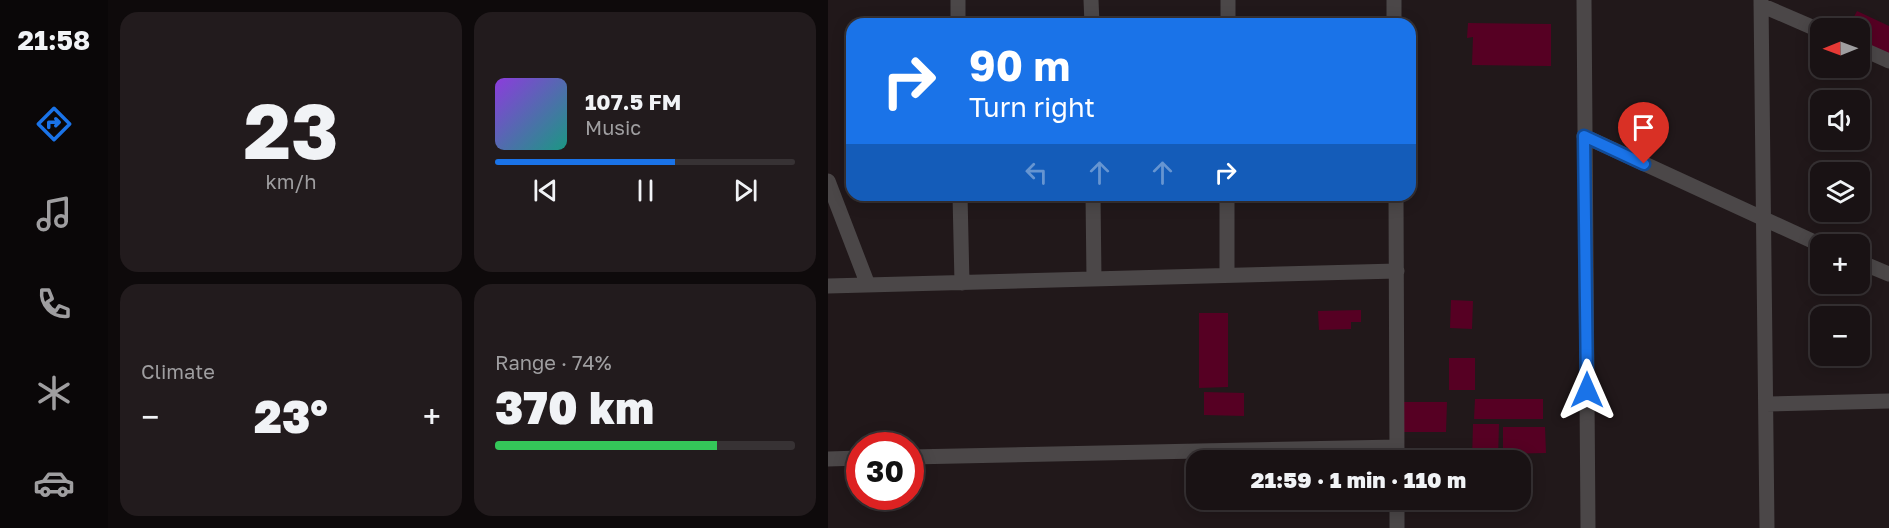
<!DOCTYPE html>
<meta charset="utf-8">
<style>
body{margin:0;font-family:"Golos Text",sans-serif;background:#221b1d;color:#f1f3f6;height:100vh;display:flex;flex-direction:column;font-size:22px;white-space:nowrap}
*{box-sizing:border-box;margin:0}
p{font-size:20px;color:#9f9ea0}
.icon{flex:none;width:33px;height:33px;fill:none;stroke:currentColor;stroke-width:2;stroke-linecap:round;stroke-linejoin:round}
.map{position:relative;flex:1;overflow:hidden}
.side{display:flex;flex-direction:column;gap:12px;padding:12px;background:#0e0a0b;width:720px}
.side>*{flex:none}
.hud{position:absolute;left:18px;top:18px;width:570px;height:183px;border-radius:18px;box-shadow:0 3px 15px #0003,0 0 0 2px #373234;background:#1a73e8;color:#fff;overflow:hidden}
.needle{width:39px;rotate:269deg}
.buttons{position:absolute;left:982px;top:18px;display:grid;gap:12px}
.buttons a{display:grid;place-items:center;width:60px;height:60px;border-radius:12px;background:#191214;box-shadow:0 3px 15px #0003,0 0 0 2px #373234;font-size:30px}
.speed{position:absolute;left:18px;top:432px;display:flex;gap:12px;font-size:30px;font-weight:700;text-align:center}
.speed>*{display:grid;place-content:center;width:78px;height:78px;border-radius:50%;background:#191214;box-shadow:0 3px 15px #0003,0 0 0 2px #373234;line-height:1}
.speed .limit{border:9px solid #d22;background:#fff;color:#111}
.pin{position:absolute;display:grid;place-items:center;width:51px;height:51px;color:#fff;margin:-62px -26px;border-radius:50% 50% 50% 0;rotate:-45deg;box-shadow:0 0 6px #0007}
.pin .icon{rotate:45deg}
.me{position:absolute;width:66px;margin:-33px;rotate:0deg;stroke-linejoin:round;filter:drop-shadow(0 0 4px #0008)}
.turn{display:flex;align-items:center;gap:21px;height:126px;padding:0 24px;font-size:27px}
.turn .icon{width:78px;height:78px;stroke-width:2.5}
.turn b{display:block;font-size:42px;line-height:51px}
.lanes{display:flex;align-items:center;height:57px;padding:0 24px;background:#0003;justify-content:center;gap:30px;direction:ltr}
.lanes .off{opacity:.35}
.big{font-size:45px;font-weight:800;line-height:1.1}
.side .card{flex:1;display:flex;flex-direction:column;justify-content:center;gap:9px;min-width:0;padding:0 21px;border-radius:18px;background:#221b1d}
.side .dial{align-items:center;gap:0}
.dial b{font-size:78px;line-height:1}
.song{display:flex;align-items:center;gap:18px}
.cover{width:72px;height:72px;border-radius:9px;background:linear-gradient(135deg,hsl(270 70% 55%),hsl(170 70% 35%))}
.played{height:6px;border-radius:3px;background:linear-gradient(90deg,#1a73e8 60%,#373234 60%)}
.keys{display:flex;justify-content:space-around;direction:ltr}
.heat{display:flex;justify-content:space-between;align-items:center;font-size:33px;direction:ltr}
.charge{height:9px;border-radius:4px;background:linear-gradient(90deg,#34c759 74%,#373234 0)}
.side .tiles{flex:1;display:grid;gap:12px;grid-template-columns:repeat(2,1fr)}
.trip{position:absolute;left:358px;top:450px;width:345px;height:60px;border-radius:18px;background:#191214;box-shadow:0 3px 15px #0003,0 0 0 2px #373234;font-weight:800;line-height:60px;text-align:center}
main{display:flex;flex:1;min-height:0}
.menu{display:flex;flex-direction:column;width:108px;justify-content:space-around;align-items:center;background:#0a0708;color:#9f9ea0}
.menu .icon{width:42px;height:42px}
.menu .current{color:#1a73e8}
.menu b{font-size:27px;color:#f1f3f6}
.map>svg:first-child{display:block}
.building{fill:#560023}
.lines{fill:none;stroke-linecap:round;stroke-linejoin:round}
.minor{stroke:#4b4748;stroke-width:15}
.route-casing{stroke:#114b97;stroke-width:15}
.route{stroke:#1a73e8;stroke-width:10}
</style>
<main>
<nav class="menu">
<b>21:58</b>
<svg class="icon current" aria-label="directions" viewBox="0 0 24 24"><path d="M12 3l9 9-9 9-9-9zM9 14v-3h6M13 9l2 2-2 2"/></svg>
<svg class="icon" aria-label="music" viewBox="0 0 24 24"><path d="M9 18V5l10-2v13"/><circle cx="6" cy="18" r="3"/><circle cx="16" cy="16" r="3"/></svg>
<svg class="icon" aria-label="phone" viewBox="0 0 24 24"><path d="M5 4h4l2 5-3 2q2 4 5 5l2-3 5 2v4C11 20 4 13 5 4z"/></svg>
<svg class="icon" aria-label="climate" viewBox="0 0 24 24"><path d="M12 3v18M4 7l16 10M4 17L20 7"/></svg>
<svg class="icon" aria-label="car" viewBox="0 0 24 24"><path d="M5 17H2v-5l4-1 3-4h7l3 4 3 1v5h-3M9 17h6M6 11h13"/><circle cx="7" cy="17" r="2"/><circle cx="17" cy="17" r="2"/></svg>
</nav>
<section class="side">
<div class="tiles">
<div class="card dial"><b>23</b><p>km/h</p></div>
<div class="card">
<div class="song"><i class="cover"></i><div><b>107.5 FM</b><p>Music</p></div></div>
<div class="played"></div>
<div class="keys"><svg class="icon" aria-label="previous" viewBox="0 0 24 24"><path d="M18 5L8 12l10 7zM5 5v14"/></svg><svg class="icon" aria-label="pause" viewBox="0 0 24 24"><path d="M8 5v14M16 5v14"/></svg><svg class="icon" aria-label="next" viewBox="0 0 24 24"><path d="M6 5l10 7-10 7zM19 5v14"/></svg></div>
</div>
<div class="card"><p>Climate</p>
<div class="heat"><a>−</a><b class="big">23°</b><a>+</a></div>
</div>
<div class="card"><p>Range · 74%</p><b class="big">370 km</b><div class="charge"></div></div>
</div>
</section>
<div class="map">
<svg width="1061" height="528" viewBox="0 0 1061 528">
<rect width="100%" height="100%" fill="#21181a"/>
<path class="building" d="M1029 11 1061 26V54L1032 40V28H1020Z
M640 23 723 24V66L644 65 645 37 639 38Z
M623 300 645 301 644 329 622 328Z
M533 310V322H523V329L491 330 490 311Z
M371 313H400V387L371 388Z
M621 358H647V390H621Z
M376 392 416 393V416L376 415Z
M647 399H715V419H646Z
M576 402H619L618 432H576Z
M645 424H671L670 460H644Z
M675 427H717L718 453 675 454Z"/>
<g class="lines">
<path class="minor" d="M130 0V24
M263 0 264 24
M566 0V24
M756 0 760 528
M933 0 939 528
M933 5 993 31
M400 24V0
M1032 48 1061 61
M756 136 993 245
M0 181 40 285
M132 195 134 283
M265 195 266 279
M568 195 569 460
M1032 262 1061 274
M399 275V195
M0 286 569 271
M938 404 1061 401
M82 457 569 447
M0 459 32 458
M569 500V528"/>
</g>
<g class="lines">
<defs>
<path id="route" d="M759 390 756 136 816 164"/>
</defs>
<use href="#route" class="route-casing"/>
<use href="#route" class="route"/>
</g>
</svg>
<div class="buttons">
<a><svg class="needle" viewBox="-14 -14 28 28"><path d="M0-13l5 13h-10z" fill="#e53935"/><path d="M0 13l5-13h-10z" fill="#9f9ea0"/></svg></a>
<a><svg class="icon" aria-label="sound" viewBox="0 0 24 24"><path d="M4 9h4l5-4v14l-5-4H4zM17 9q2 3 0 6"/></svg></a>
<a><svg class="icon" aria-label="layers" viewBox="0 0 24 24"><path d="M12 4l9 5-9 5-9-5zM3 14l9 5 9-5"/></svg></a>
<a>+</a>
<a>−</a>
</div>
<div class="speed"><div class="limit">30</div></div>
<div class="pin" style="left:816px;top:164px;background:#d93025"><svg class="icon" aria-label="arrive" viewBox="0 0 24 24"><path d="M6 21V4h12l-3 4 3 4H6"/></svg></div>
<svg class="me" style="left:759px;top:390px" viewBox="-20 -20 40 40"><path d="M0-17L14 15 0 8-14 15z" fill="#1a73e8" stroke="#fff" stroke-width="4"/></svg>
<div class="trip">21:59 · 1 min · 110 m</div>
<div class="hud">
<div class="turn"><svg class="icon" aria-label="right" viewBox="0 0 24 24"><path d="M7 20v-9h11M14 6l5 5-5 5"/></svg><div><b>90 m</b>Turn right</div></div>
<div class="lanes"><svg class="icon off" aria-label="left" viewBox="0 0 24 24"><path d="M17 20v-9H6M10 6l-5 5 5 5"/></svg><svg class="icon off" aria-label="ahead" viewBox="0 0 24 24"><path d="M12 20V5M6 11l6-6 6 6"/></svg><svg class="icon off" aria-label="ahead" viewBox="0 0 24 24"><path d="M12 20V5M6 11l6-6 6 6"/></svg><svg class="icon" aria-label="right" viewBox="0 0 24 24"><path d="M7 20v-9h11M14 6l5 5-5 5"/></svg></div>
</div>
</div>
</main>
